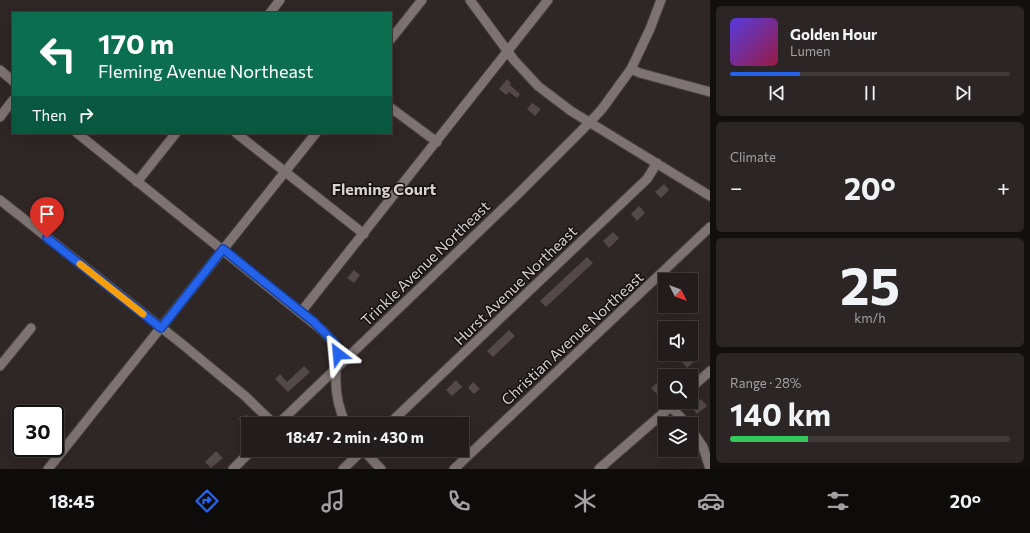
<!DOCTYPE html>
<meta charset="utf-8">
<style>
body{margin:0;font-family:Commissioner,sans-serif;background:#2b2525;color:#f1f3f6;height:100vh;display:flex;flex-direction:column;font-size:15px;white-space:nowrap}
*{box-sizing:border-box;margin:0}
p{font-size:13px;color:#a3a1a3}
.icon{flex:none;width:22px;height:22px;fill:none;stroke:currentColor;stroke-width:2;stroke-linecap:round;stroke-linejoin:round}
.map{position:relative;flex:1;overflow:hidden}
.sheet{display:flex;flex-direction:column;gap:6px;padding:6px;background:#130f0f;width:320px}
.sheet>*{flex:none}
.guide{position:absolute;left:12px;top:12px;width:380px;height:122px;border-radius:0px;box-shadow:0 4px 16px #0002,0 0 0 1px #403a3b;background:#0b6e4f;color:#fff;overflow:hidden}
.needle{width:26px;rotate:132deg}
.fabs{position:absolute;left:658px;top:273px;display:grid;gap:8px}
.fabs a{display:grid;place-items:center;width:40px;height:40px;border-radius:0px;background:#231c1c;box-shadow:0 4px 16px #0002,0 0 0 1px #403a3b;font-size:20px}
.speed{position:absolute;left:12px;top:405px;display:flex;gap:8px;font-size:20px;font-weight:700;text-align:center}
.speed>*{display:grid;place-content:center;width:52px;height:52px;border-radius:50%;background:#231c1c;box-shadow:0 4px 16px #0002,0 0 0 1px #403a3b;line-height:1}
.speed .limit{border:2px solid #111;border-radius:6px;background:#fff;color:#111}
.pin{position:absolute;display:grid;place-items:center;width:34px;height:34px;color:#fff;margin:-41px -17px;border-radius:50% 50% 50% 0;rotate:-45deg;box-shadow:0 0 4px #0007}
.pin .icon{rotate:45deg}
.me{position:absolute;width:44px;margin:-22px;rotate:331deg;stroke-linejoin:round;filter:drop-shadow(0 0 3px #0008)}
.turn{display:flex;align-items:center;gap:14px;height:84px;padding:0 20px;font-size:18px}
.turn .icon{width:52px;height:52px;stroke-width:2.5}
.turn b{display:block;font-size:28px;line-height:34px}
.then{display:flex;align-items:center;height:38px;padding:0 20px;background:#0003;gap:8px;font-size:15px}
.big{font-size:30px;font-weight:700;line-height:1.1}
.sheet .tile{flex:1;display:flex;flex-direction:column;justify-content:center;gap:6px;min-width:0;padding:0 14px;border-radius:6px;background:#2b2525}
.sheet .dial{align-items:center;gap:0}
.dial b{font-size:52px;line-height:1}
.song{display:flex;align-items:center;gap:12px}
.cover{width:48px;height:48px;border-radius:6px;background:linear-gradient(135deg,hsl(250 70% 55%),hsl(340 70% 35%))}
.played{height:4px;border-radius:2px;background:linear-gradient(90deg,#2563eb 25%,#403a3b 25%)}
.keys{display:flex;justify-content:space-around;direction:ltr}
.heat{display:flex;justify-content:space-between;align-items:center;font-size:22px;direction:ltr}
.charge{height:6px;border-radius:3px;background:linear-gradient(90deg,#34c759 28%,#403a3b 0)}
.trip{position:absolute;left:241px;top:417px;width:228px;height:40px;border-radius:0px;background:#231c1c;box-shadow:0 4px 16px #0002,0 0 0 1px #403a3b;font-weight:700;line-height:40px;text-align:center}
.menu{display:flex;height:64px;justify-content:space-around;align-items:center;background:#0e0b0b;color:#a3a1a3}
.menu .icon{width:28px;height:28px}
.menu .active{color:#2563eb}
.menu b{font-size:18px;color:#f1f3f6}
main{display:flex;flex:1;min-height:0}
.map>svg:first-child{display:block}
.building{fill:#534949}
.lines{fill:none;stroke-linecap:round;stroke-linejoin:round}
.minor-casing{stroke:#494141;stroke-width:11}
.minor{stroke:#7e7373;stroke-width:9}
.route-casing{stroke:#184099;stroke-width:10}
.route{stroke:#2563eb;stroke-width:7}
.slow{stroke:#f59e0b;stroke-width:7}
.labels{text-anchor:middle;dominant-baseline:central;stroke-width:3;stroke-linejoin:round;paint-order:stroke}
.street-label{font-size:15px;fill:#d7d1d1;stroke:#141010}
.neighbourhood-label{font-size:16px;font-weight:bold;fill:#d7d1d1;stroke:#141010}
</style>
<main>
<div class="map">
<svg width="710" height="469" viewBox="0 0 710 469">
<rect width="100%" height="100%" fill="#2f2626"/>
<path class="building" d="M507 79 511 83 510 85 520 94 517 98 509 92 506 95 499 89Z
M532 103 541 109 535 116 527 109Z
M664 184 669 190 661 198 655 192Z
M639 206 645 213 637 221 631 214Z
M613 232 619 238 609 248 603 241Z
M587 257 593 263 546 307 540 301Z
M354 270 360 275 354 283 347 278Z
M509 330 515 336 493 357 487 351Z
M693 350 699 357 687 368 681 361 688 354H691V352Z
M304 366 310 372 288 392 275 379 280 374 287 382Z
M665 376V387L657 394 651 388Z
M456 380 462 387 452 396 446 390Z
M473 382 480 389 474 394 468 388Z
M701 399 707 406 697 414 692 408Z
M247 415 250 424H248V430L244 431 239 418Z
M216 451 223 458 211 468 205 462Z"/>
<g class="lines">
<defs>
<path id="minor" d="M470 0 514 60 538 86 571 111 710 196
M270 13 280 0
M391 39 422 0
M631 69 640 73 710 92
M0 70 13 81
M391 108 437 142
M0 117 13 100
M77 133 323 331C327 336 334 341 336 347 340 355 336 364 336 372 335 390 338 408 346 424
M236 133 364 234
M137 182 176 133
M0 200 182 344 245 396 274 424
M301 312 548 0
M0 366 31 328
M691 388 710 371
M671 407 687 424
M278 424 517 195 590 122 602 109 631 69 650 29 661 0
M389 424 647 179 657 163
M691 429 703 447 710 469
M363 450 381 469
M48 469 316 133
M233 469 252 450
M343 469 363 450
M454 469 710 227
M599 469 676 402"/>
</defs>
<use href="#minor" class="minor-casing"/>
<use href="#minor" class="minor"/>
</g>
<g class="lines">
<defs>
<path id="route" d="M47 238 161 328 223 249 314 322 334 342 338 354"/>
</defs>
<use href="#route" class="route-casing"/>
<use href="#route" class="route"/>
<path class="slow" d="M80 264 143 314"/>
</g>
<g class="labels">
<g class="street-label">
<text transform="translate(425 263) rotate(-44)">Trinkle Avenue Northeast</text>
<text transform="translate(515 285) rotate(-44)">Hurst Avenue Northeast</text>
<text transform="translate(572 338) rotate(-43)">Christian Avenue Northeast</text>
</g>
<g class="neighbourhood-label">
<text x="384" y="188">Fleming Court</text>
</g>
</g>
</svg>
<div class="fabs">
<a><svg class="needle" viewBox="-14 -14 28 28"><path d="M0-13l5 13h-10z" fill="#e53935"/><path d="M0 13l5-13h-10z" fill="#a3a1a3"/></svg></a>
<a><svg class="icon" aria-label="sound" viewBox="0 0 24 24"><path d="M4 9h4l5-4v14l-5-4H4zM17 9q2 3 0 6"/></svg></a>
<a><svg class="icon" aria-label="search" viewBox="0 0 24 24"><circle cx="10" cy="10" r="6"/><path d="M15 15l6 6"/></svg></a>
<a><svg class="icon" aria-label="layers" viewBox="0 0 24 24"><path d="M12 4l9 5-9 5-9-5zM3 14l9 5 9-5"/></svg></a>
</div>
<div class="speed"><div class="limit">30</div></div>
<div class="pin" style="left:47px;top:238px;background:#d93025"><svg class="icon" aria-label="arrive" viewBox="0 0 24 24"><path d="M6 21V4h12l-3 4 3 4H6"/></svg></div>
<svg class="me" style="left:338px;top:354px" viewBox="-20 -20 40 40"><path d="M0-17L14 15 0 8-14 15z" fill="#2563eb" stroke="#fff" stroke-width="4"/></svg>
<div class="trip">18:47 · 2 min · 430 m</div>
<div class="guide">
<div class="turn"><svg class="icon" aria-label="left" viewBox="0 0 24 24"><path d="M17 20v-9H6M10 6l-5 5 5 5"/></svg><div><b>170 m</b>Fleming Avenue Northeast</div></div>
<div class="then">Then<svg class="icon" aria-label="right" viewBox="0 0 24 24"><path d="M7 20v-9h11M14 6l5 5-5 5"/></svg></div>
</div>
</div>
<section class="sheet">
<div class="tile">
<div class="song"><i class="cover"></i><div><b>Golden Hour</b><p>Lumen</p></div></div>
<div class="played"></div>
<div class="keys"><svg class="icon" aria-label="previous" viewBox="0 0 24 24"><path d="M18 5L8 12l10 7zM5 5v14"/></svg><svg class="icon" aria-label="pause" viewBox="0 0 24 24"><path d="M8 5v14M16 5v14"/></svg><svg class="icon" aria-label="next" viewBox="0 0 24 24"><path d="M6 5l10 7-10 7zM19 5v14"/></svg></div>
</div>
<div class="tile"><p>Climate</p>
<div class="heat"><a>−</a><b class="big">20°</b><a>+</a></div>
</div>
<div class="tile dial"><b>25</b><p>km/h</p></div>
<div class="tile"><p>Range · 28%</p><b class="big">140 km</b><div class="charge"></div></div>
</section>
</main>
<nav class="menu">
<b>18:45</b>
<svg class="icon active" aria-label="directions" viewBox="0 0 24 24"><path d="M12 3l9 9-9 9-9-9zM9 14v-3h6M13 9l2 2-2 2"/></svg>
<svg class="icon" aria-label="music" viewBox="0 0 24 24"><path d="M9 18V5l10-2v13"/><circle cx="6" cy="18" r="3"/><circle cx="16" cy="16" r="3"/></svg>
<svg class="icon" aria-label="phone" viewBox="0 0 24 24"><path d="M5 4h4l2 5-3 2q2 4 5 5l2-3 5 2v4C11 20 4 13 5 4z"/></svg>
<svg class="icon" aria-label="climate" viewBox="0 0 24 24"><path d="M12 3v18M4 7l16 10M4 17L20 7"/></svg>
<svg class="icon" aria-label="car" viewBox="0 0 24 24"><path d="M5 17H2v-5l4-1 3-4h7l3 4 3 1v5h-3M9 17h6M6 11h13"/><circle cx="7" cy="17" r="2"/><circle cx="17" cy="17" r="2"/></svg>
<svg class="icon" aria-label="filters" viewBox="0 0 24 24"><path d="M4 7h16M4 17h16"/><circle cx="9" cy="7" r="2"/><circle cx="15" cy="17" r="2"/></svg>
<b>20°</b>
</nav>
